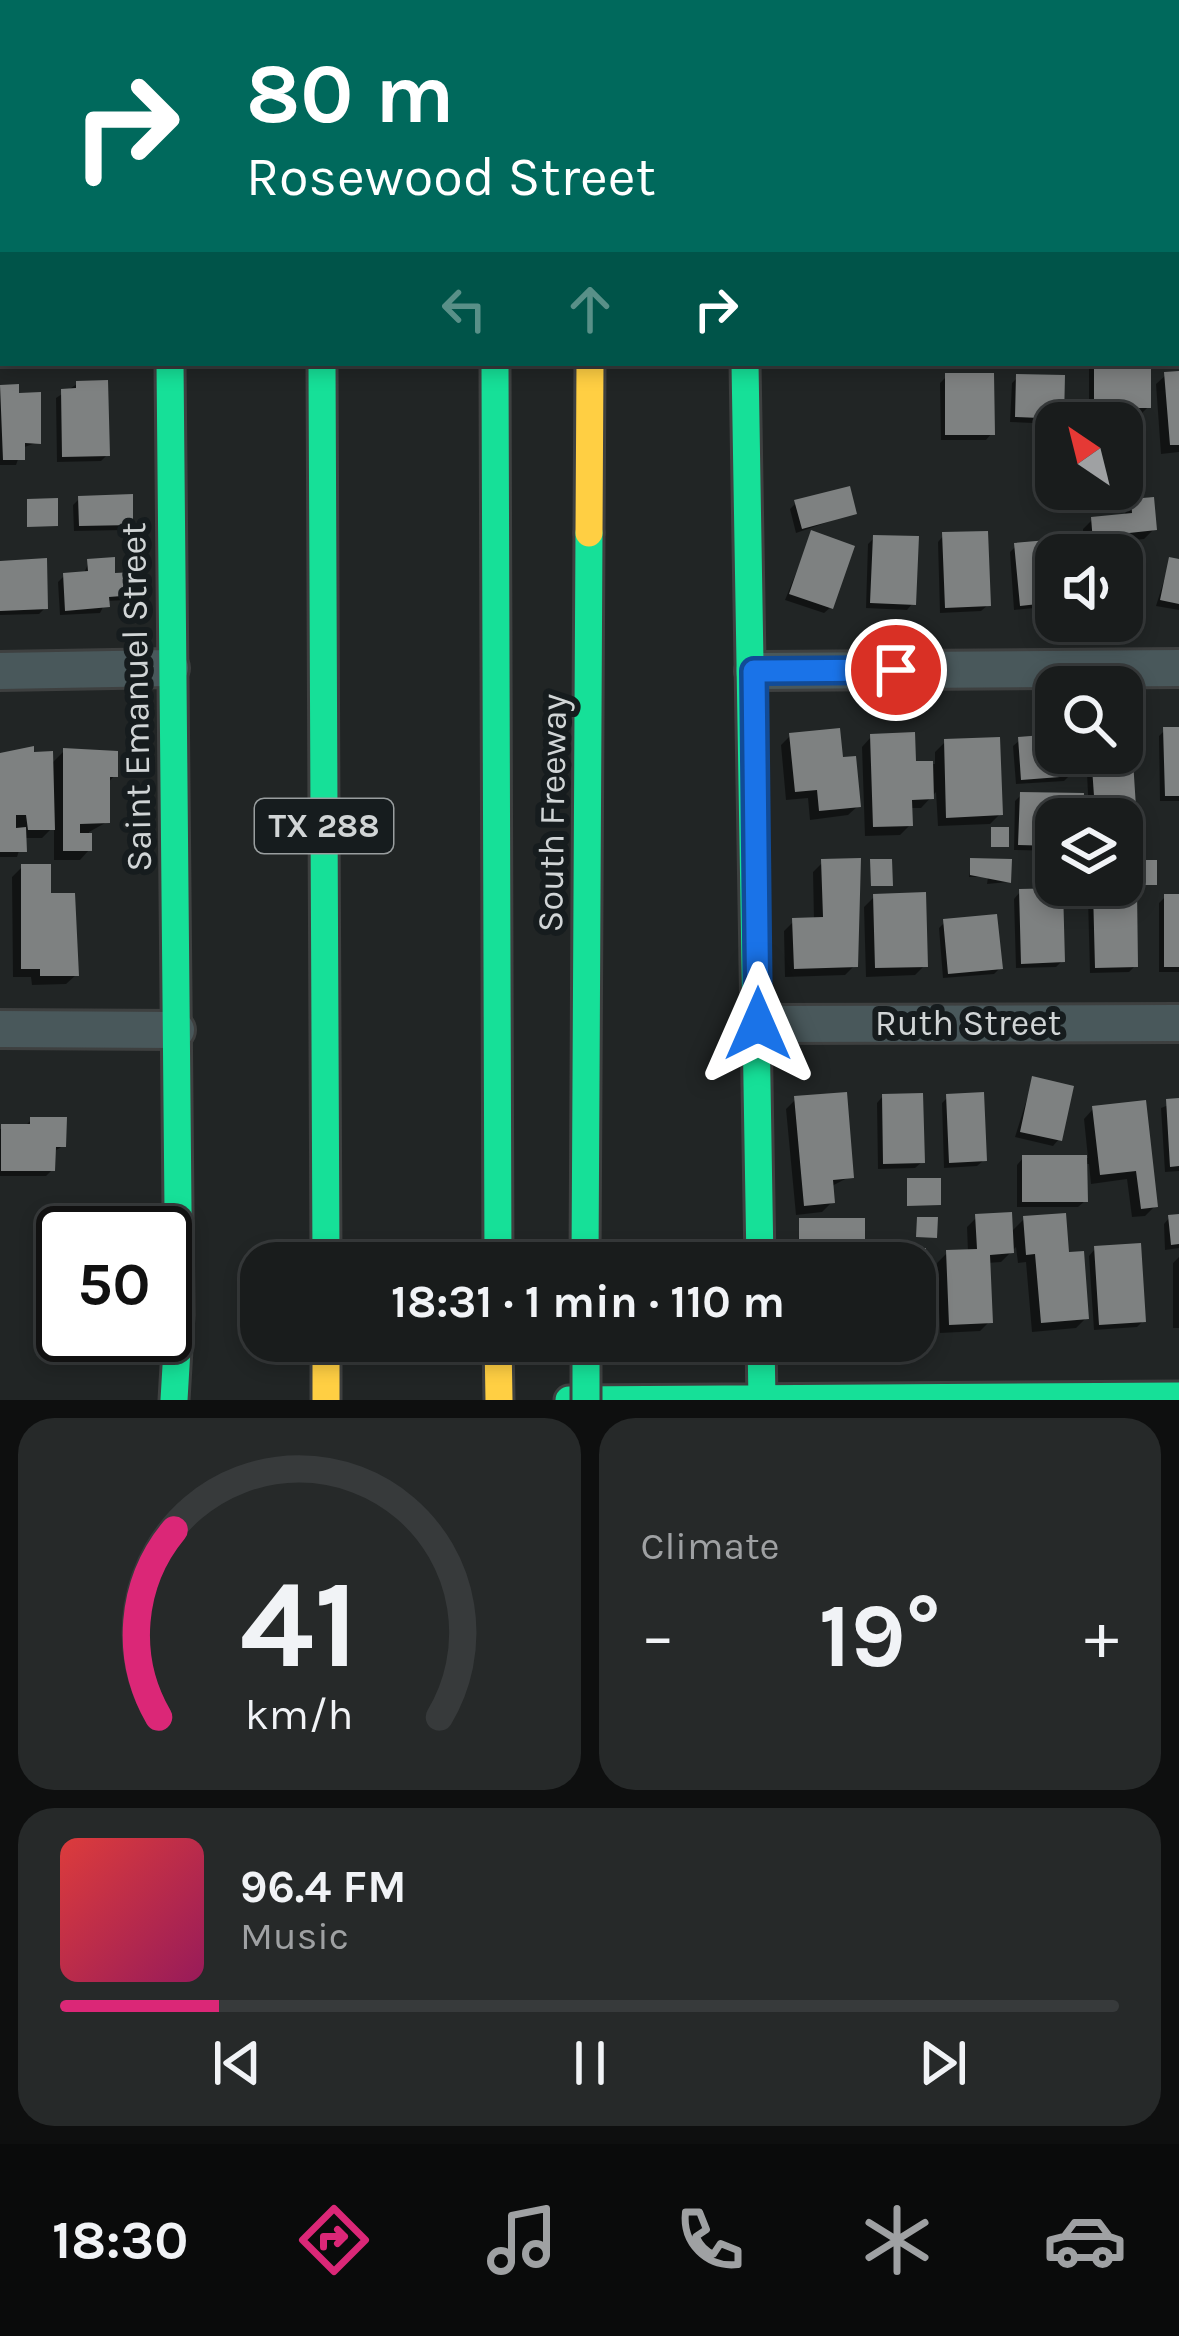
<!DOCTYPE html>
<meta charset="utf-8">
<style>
body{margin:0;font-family:Karla,sans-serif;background:#262929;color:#f1f3f6;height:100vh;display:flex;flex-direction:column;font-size:45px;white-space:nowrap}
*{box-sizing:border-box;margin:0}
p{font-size:39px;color:#9fa1a3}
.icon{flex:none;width:66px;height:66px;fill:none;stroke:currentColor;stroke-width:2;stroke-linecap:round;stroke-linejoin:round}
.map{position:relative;height:1400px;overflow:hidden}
.drawer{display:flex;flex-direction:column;gap:18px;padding:18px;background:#0e0f0f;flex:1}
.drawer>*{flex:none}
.hud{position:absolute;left:0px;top:0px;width:1179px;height:366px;box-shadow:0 6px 18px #0003,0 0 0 3px #373a3b;background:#00695c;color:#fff;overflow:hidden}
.needle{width:78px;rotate:325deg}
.tools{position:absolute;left:1035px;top:402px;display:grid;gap:24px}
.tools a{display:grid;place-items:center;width:108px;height:108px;border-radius:24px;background:#191c1c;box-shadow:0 6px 18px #0003,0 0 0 3px #373a3b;font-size:60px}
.speed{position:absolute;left:36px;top:1206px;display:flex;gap:24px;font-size:60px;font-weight:700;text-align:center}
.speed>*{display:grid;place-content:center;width:156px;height:156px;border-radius:50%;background:#191c1c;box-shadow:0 6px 18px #0003,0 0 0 3px #373a3b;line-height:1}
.speed .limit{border:6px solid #111;border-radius:18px;background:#fff;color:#111}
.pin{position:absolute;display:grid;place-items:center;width:102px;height:102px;color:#fff;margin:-51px;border:6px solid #fff;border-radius:50%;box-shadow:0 3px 12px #0007}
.me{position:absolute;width:132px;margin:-66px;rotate:0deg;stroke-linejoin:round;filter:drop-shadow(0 0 9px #0008)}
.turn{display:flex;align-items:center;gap:42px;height:252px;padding:0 48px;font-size:54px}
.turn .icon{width:156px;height:156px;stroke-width:2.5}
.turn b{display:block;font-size:84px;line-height:102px}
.lanes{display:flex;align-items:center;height:114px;padding:0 48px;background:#0003;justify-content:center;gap:60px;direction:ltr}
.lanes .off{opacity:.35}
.big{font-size:90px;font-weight:700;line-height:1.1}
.drawer .widget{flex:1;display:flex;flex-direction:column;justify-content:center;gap:18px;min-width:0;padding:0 42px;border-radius:36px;background:#262929}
.drawer .dial{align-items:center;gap:0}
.dial svg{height:312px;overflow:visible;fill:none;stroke:#373a3b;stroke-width:7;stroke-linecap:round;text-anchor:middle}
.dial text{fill:#f1f3f6;stroke:none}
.song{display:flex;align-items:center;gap:36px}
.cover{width:144px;height:144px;border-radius:18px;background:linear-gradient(135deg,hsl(0 70% 55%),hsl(330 70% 35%))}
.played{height:12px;border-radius:6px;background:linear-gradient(90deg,#db2777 15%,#373a3b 15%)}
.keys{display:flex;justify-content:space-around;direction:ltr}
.heat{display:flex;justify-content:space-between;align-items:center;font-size:66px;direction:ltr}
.drawer .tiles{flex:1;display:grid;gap:18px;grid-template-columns:1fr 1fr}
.widget:last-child{grid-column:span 2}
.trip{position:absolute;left:240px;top:1242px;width:696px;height:120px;border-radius:36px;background:#191c1c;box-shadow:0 6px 18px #0003,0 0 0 3px #373a3b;font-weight:700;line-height:120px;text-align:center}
.tab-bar{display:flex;height:192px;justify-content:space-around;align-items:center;background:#0a0b0b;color:#9fa1a3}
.tab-bar .icon{width:84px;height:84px}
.tab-bar .on{color:#db2777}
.tab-bar b{font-size:54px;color:#f1f3f6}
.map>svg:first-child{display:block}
.shadow{fill:#0007}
.building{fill:#7e8181}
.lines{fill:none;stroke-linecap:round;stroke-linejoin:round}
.street-casing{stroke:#3e4040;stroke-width:42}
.fast-casing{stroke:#3e4040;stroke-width:33}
.slow-casing{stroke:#3e4040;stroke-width:33}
.jam-casing{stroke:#3e4040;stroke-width:33}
.street{stroke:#49585b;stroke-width:36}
.fast{stroke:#16e098;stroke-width:27}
.slow{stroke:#ffcf43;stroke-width:27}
.jam{stroke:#f24e42;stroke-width:27}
.fast-bridge-casing{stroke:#3e4040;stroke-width:33;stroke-linecap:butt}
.fast-bridge{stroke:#16e098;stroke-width:27}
.route-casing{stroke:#114b97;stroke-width:30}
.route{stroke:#1a73e8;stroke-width:21}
.labels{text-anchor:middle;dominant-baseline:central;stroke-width:12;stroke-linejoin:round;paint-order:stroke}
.shield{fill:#161c1e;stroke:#999e9f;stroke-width:3}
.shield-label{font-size:33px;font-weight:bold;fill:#d1d5d6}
.street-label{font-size:36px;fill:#d1d5d6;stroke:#161c1e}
</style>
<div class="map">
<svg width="1179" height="1400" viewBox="0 0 1179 1400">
<rect width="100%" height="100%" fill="#212525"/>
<path class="shadow" d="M0 0H36V3H3L0 33Z
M919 0H963V3H919Z
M1009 0H1114V3H1009Z
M1094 363H1148V407L1142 413H1089V368Z
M1179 374V452L1161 454 1156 384 1166 375Z
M947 376 992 433 986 440H941L940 383Z
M1018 377 1061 418 1055 424 1010 422 1012 383Z
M77 384 107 455 101 461 57 462 56 398Z
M16 387 38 442 22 448 16 465H0V388Z
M79 499 130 523 124 530 74 531 73 505Z
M1132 502 1154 529 1144 539 1126 541 1131 607 1122 616V555H1084L1083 529 1092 520 1123 517Z
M796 503 854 513 796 533 790 509Z
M812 534 831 607 824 613 785 600Z
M944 535 988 605 981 611 940 613 938 542Z
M874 538 913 603 907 610 866 608 868 544Z
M1016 546 1056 555V606L1014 610 1010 552Z
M1170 561 1179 563V610L1156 606Z
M89 562 132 594 126 600 106 601 100 613 60 615 58 582 64 576 83 575Z
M0 564 45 608 39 614 0 615Z
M1165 730H1179V801H1160L1159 736Z
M1122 732 1133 806 1126 812 1089 814 1086 753H1122Z
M790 736 841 760 858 806 848 815 810 820 808 798 786 800 781 745Z
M871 737 913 764H935V752L945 742 1000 814 990 824 938 826 936 792 921 808H910V825L900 835 865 836 862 747Z
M1056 737V753H1069L1070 775 1064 781 1016 784 1013 746 1020 740Z
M17 750 50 754V765L64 751 115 775 107 784V822L89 832V850L80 860H54V826L42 838H23L17 857H0V757Z
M1021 795 1080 819H1056V851L1014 850 1015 801Z
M972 861 1008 882 987 884 988 877H969Z
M823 862 855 965 845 975 785 977 784 931 794 921H814L813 872Z
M22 867 48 896 76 975 66 984 32 985 31 977H13L12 877Z
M1020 892 1062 961 1056 967 1016 968 1014 899Z
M1094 893 1135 966 1129 972 1090 973 1088 899Z
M874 897 925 965 915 975 866 977 864 907Z
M1165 897H1179V972H1159V903Z
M945 922 1000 968 994 974 943 978 939 928Z
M1033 1080 1059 1139 1053 1146 1015 1137Z
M883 1096 922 1162 915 1168 878 1169 877 1103Z
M948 1097 984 1160 977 1166 944 1168 942 1103Z
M796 1099 851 1176 830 1187 832 1202 822 1212 796 1215 786 1109Z
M1179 1101V1171L1165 1172 1161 1108Z
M1143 1103 1155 1206 1145 1216 1132 1217 1127 1179 1091 1184 1089 1164H1084L1085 1201 1078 1207H1017V1165L1023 1158H1088L1084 1119 1093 1109Z
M31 1120 63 1146 53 1152 52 1170 46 1176H0V1129L24 1127Z
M977 1217 1010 1233 1024 1219 1086 1318 1076 1328 1032 1332 1026 1262 1018 1263 1016 1247 1001 1262 987 1263 990 1321 980 1331 940 1333 937 1263 947 1253 968 1252 967 1227Z
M1170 1217H1179V1248L1165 1250 1164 1224Z
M800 1221 862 1247 798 1250Z
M1095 1249 1143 1321 1137 1327 1094 1330 1089 1256Z
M874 1251H923L924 1325 915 1334V1263H864Z
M1179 1257V1328H1173V1263Z
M794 1341H855L852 1344Z"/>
<path class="building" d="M1094 363H1151V408H1094Z
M1179 371V445H1170L1164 372Z
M945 373H994L995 435H945Z
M1016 374 1065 375 1064 419 1015 417Z
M108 380 110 456 62 457 61 389 76 388V381Z
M19 384V393L41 392V444L25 443V460H3L0 385Z
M850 486 857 514 802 529 794 500Z
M133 494V525L79 526 78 496Z
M1154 497 1157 530 1129 533 1134 608 1122 609V555H1094L1091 517 1132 513 1131 499Z
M58 498V526L27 527V499Z
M811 530 855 546 833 609 789 594Z
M988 531 991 606 945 608 942 532Z
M873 535 919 536 916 605 870 603Z
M1059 539 1056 602 1020 606 1014 543Z
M115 557V573L134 572 135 595 109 597 110 607 65 611 63 573 88 571 87 559Z
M1169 557 1179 559V604L1160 600Z
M47 558 48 609 0 611V561Z
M1163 727H1179V796H1165Z
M840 728 843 757 856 756 861 807 819 811 817 790 795 792 789 733Z
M1122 729H1131L1136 807 1095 810 1091 753H1122Z
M915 732 916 761H933L934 799 912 800 913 826 873 827 870 734Z
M1056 734V753H1072L1073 776 1021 780 1018 737Z
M1000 737 1003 815 946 818 944 739Z
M34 746V752L53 751 55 830H28L26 815H16V828L26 827 27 852H0V753Z
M63 748 118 751V777H110V823L80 824V833H92V851H63Z
M1020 792 1084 793 1083 819H1056V846L1018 845Z
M991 827H1009V847H991Z
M861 858 858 967 794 969 792 918 823 917 821 859Z
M970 858 1012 859 1011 883 970 875Z
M870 859H892L893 886H871Z
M1128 860H1157V885H1128Z
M21 864H51V893H75L79 976H40V969H21Z
M1063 888 1065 962 1021 964 1019 889Z
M1137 889 1138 967 1095 968 1093 890Z
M926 892 928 967 875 968 873 894Z
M1164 894H1179V967H1164Z
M997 914 1003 969 948 974 943 919Z
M1032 1076 1074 1086 1062 1141 1020 1132Z
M847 1092 854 1178 833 1180 835 1203 804 1206 794 1096Z
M984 1092 987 1161 949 1163 946 1094Z
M923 1093 925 1163 883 1164 882 1094Z
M1179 1098V1166L1170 1167 1166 1099Z
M1146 1100 1158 1207 1141 1209 1136 1171 1100 1175 1092 1106Z
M30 1117H67L66 1147H56L55 1171H1V1124H30Z
M1022 1155H1087L1088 1202H1022Z
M907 1178H941V1205L907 1206Z
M1012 1212 1014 1253 990 1255 993 1323 949 1325 946 1250 977 1249 975 1214Z
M1066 1213 1069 1252 1084 1251 1089 1319 1041 1323 1035 1254 1026 1255 1023 1216Z
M1179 1214V1244L1171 1245 1168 1215Z
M917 1217H938L937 1238 916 1237Z
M799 1218H865V1248L799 1249Z
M1141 1243 1146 1322 1099 1325 1094 1246Z
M873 1248H926L927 1326H915V1263H873Z"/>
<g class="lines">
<defs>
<path id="street" d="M741 3V0
M0 671 170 668
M754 671 1179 668
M758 1024 1179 1023
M0 1029 176 1030"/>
<path id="fast" d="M304 0 305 3
M574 0V3
M1176 292H1179
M0 304H3
M170 363 179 1315 174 1400
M322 363 326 1263
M495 363 498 1263
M745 363 760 1263
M585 1263 589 533
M761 1341 762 1400
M569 1400 1179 1396"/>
<path id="slow" d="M589 533 590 363
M326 1341V1400
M498 1341 499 1400"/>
<path id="jam" d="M479 0 480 3"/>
</defs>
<use href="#street" class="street-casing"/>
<use href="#fast" class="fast-casing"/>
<use href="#slow" class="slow-casing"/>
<use href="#jam" class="jam-casing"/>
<use href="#street" class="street"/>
<use href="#fast" class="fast"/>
<use href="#slow" class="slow"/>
<use href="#jam" class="jam"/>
<defs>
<path id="fast-bridge" d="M586 1341V1400"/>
</defs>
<use href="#fast-bridge" class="fast-bridge-casing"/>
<use href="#fast-bridge" class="fast-bridge"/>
</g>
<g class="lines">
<defs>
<path id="route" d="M758 1024 754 671 896 670"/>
</defs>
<use href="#route" class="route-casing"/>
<use href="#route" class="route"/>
</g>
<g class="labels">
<rect class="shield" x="255" y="799" width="138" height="54" rx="9"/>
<g class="shield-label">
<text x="324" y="826">TX 288</text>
</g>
<g class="street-label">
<text transform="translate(136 697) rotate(-91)">Saint Emanuel Street</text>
<text transform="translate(552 813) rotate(-89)">South Freeway</text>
<text x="968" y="1023">Ruth Street</text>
</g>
</g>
</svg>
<div class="tools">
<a><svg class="needle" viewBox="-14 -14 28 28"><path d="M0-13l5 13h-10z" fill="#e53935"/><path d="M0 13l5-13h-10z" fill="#9fa1a3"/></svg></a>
<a><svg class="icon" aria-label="sound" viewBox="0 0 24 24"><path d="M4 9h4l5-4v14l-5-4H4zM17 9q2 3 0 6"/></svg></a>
<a><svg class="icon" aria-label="search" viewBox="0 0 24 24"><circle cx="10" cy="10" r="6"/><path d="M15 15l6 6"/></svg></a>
<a><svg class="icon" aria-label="layers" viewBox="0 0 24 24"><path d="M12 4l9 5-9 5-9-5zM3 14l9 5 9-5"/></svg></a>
</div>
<div class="speed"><div class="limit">50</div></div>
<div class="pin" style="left:896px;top:670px;background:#d93025"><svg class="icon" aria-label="arrive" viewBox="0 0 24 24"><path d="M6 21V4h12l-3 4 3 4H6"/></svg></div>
<svg class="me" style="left:758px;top:1024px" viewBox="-20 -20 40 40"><path d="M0-17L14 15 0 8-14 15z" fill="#1a73e8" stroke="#fff" stroke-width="4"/></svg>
<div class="trip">18:31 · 1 min · 110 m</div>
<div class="hud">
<div class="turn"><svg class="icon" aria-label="right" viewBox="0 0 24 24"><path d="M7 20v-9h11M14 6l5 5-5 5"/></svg><div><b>80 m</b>Rosewood Street</div></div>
<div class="lanes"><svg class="icon off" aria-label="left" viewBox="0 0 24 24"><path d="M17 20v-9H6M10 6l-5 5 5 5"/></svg><svg class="icon off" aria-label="ahead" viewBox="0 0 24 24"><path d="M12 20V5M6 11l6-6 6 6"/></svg><svg class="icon" aria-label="right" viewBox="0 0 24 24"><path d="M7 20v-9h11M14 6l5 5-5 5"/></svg></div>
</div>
</div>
<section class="drawer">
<div class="tiles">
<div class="widget dial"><svg viewBox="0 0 100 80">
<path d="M14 69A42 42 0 1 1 86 69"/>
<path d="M14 69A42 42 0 0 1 18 21" stroke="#db2777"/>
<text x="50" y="56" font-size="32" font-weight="700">41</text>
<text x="50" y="72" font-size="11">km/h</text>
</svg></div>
<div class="widget"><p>Climate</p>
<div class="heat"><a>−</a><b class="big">19°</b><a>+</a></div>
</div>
<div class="widget">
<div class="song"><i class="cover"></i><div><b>96.4 FM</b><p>Music</p></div></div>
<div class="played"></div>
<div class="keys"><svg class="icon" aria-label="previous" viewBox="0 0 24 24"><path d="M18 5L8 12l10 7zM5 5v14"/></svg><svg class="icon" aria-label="pause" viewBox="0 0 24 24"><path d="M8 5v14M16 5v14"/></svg><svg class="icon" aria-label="next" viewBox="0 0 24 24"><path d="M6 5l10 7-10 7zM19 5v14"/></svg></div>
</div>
</div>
</section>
<nav class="tab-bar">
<b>18:30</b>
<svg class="icon on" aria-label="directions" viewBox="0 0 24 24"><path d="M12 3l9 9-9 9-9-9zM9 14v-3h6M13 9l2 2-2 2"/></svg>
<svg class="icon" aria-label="music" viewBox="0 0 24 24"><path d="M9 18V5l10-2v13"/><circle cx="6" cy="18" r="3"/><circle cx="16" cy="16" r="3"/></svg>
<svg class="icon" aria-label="phone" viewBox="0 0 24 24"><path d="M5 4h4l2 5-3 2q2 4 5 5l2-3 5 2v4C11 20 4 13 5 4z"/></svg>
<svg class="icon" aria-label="climate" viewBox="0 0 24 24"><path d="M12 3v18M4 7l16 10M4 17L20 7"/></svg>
<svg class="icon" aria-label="car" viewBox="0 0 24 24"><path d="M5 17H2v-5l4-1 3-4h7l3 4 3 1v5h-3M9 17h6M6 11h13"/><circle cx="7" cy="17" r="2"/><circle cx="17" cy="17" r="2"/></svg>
</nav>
